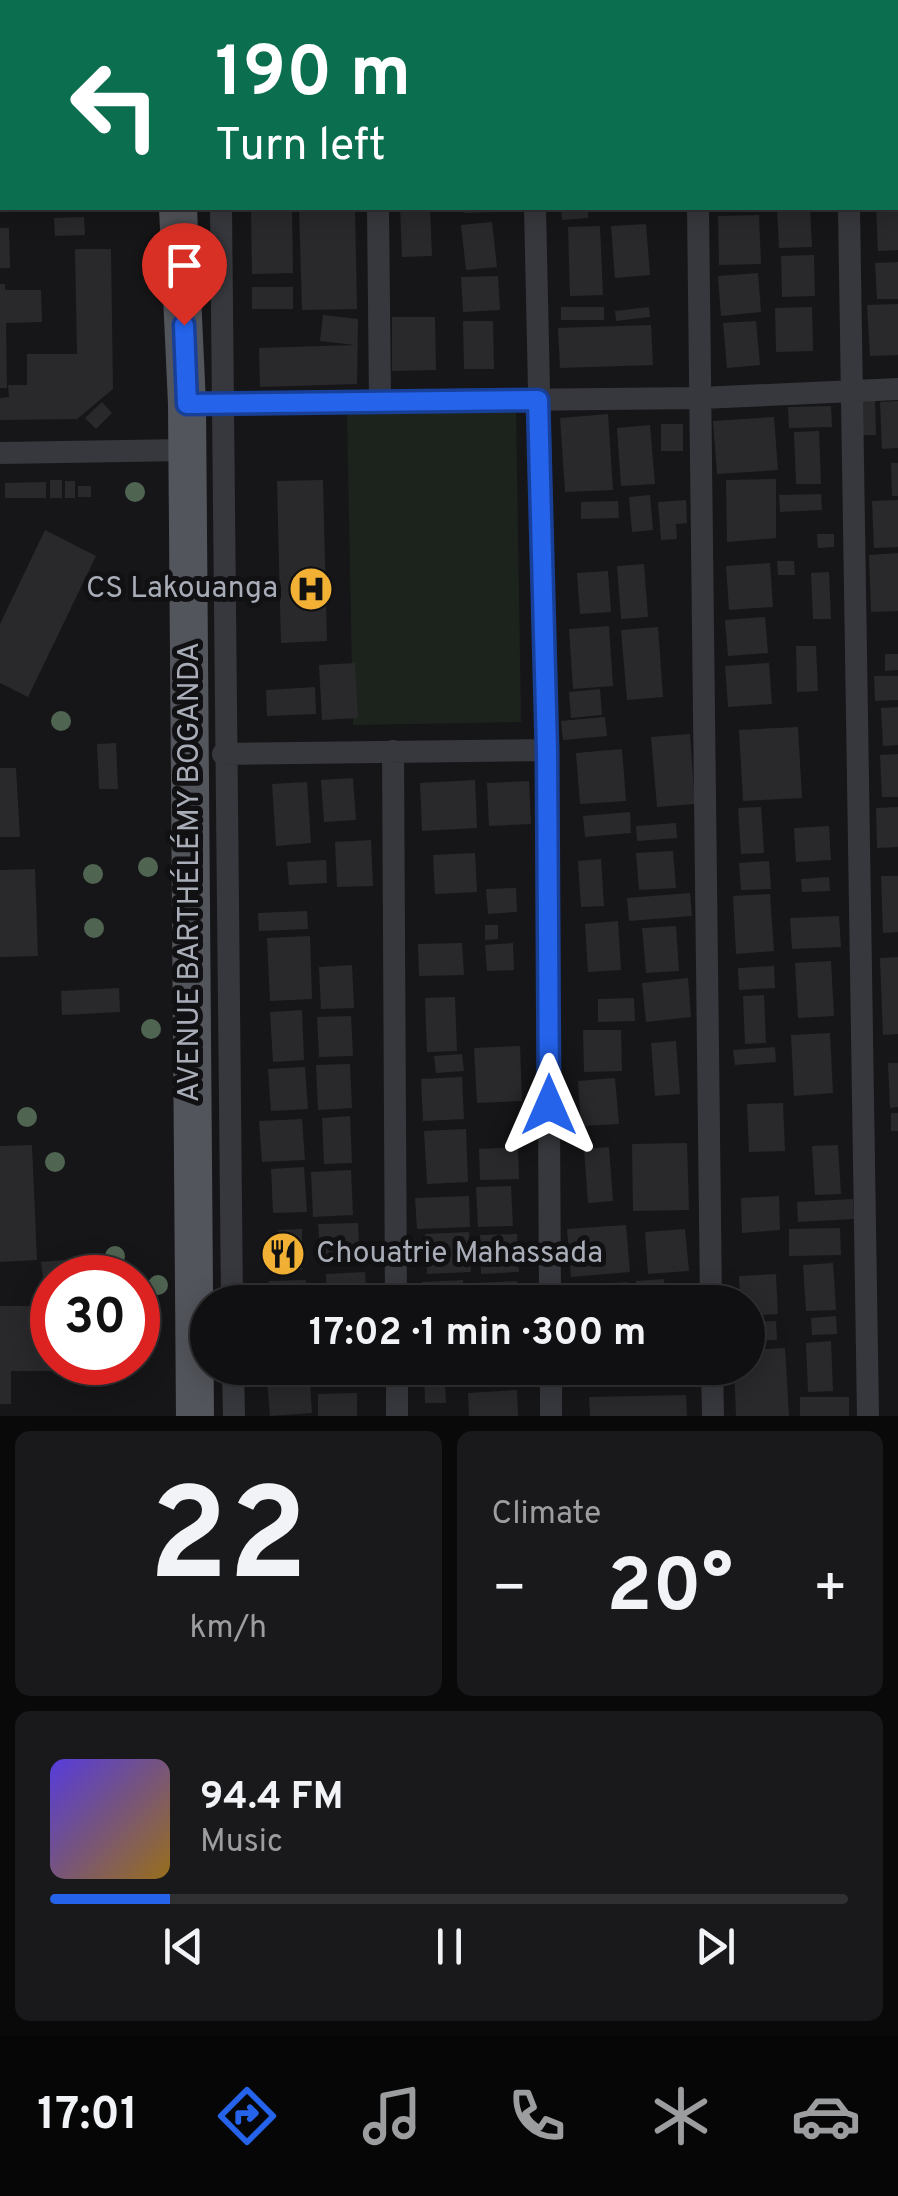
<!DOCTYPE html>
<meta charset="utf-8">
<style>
body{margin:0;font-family:Overpass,sans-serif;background:#19191b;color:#f1f3f6;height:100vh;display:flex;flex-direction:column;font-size:38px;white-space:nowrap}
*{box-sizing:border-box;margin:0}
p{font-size:32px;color:#9c9d9f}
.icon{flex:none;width:55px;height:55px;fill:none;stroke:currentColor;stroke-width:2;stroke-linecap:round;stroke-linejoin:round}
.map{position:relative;height:1416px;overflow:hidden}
.details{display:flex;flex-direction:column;gap:15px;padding:15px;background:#09090a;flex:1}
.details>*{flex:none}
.top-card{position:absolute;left:0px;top:0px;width:900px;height:210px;box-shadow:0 5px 25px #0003,0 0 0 2px #303032;background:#0b6e4f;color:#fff;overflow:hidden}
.speed{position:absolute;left:30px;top:1255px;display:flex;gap:20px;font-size:50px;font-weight:700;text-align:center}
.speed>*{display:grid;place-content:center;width:130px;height:130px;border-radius:50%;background:#101012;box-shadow:0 5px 25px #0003,0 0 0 2px #303032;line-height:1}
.speed .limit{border:15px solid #d22;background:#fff;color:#111}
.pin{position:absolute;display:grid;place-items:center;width:85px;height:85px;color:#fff;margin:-102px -42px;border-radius:50% 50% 50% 0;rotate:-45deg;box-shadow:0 0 10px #0007}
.pin .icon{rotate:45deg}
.me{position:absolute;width:110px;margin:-55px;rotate:0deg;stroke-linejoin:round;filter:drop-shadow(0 0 8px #0008)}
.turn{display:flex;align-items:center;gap:35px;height:210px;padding:0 50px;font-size:45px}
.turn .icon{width:130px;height:130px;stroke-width:2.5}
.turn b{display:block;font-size:70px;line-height:85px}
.big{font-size:75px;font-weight:700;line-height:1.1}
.details .widget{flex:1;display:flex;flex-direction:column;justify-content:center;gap:15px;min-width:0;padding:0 35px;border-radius:15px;background:#19191b}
.details .dial{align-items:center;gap:0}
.dial b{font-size:130px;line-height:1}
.song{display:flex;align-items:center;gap:30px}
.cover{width:120px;height:120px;border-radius:15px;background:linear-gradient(135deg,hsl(250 70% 55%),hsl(40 70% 35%))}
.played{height:10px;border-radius:5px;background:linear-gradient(90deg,#2563eb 15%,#303032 15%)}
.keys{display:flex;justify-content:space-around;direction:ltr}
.heat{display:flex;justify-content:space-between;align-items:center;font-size:55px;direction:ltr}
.details .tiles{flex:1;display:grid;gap:15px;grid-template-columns:1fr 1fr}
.widget:last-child{grid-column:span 2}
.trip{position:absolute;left:190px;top:1285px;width:575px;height:100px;border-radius:50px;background:#101012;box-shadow:0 5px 25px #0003,0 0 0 2px #303032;font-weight:700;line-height:100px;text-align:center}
.dock{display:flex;height:160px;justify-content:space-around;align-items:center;background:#060607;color:#9c9d9f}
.dock .icon{width:70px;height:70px}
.dock .active{color:#2563eb}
.dock b{font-size:45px;color:#f1f3f6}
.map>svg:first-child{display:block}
.green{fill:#1c231d}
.building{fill:#29292c}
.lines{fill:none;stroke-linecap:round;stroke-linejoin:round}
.street{stroke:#37383d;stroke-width:22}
.primary{stroke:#53555c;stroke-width:38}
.tree{fill:#506452}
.route-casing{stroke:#184099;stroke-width:25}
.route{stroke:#2563eb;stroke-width:18}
.labels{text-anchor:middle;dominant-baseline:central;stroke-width:10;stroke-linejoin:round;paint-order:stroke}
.poi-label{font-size:30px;fill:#a8adb8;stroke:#111113;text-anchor:end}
.street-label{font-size:30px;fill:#a8adb8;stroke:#111113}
</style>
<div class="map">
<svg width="898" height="1416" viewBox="0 0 898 1416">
<rect width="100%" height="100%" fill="#161618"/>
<path class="green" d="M516 410 521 722 353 725 347 413Z"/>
<path class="building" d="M251 208H292L293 273 252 274Z
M299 208H355L357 309 302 310Z
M400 208H430L432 256 402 257Z
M463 208H497V212L464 213Z
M561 208H588V218L562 220Z
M777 208H810L812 247 779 248Z
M876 208H898V250L878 251Z
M759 215 761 264 719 265 718 216Z
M84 217 85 235 55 236 54 218Z
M492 222 497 267 466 270 461 225Z
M646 224 650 275 615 278 611 226Z
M600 226 603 295 570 296 568 227Z
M0 228H9L10 268H0Z
M75 249H111L113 389 77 419 0 420V398L9 397 8 385H27V354H77Z
M814 255 815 296 782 297 781 256Z
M898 262V299H877L875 263Z
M758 273 761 312 721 316 718 276Z
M498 276 500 310 463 312 461 277Z
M0 284H5V290H41L42 322 6 323 7 388H0Z
M252 287H293V309H252Z
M898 304V355L870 356 867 305Z
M561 307H604V320H561Z
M649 307 650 317 616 321 615 311Z
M812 307 813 351 776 352 775 308Z
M323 315 358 319 357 384 260 387 259 348 355 345 320 341Z
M392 317H435L436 370 392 371Z
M463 321H493L494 369H464Z
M756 321 760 365 727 368 723 323Z
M651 325 653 365 560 368 558 328Z
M875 400 876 435H863L862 401Z
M898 401V448L882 449 880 402Z
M102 402 112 413 96 429 85 418Z
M831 406 832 427 789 428 788 407Z
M608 414 613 490 565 492 560 418Z
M774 417 778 470 717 474 713 421Z
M661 424H683V451H661Z
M650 425 655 484 621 486 617 428Z
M819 431 821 484H796L794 432Z
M891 463H898V496H892Z
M776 479V538L727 542 726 480Z
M50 480H62V498H50Z
M323 480 327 641 281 643 277 481Z
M65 481H75V498H65Z
M46 482V498H5V483Z
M78 486H91V497H78Z
M821 494 822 510 780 512 779 495Z
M650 495 653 530 632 532 629 497Z
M686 500 687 523 676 524 677 539 661 540 658 502Z
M898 500V547L874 548 872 501Z
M618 501 619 518 581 519V502Z
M45 530 96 556 28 697 0 683V624Z
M817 534H834V547L818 548Z
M898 553V611L871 612 869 555Z
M777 561H794L795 575H778Z
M770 563 773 607 729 610 726 566Z
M644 564 648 617 621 619 617 566Z
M608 571 611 612 580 614 577 573Z
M829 572 831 619H813L811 573Z
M765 617 768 653 728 656 725 620Z
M609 626 613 686 573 689 569 629Z
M658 627 663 697 627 700 621 630Z
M796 646H816L818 691 797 692Z
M885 654H898V670L885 671Z
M355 663 358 718 322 720 319 665Z
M769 663 772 704 728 707 725 666Z
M874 676H898V700L875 701Z
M315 687 316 714 267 716 266 690Z
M600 689 602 715 571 718 569 692Z
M898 707V745L883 746 881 708Z
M605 717 607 736 563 740 561 721Z
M798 727 802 798 743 801 739 730Z
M690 734 695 804 657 807 651 737Z
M116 743 118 789H99L97 744Z
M622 749 626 801 580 804 576 753Z
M898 754V797H882L880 755Z
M0 768H16L20 837H0Z
M353 778 356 820 324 822 321 780Z
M475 780 477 828 422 831 420 783Z
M529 781 531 824 489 826 487 783Z
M307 782 311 843 276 846 272 784Z
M761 807 764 853 741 854 738 808Z
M898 807V847L877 848 876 808Z
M630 812 631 833 585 837 583 816Z
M676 823 677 838 637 841 636 826Z
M829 826 831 860 796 862 794 828Z
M371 840 373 886 337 887 335 842Z
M673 851 676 888 639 890 636 853Z
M475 853 477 892 435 894 433 855Z
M601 859 604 906 581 907 578 861Z
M326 860 327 883 289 885 287 862Z
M769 861 771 889 741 890 739 863Z
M35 869 38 956 0 957V870Z
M881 876H898V932L883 933Z
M829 877 830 891 802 892 801 879Z
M516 888 517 912 488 914 486 889Z
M690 893 692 916 629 921 627 898Z
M770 894 774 951 736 954 733 896Z
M307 911 308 929 259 931 258 913Z
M839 916 841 947 792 949 790 918Z
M618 921 621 970 588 972 585 924Z
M485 925H498V939L485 940Z
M676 926 679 971 646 973 642 928Z
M310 936 312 999 270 1001 267 938Z
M462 943 464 975 419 976 418 944Z
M513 943 514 970 487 971 485 945Z
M898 957V1034L883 1035 880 958Z
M831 961 834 1016 798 1018 795 963Z
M352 965 354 1008 321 1009 319 967Z
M774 966 775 988 739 990 738 968Z
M688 978 691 1017 646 1022 642 983Z
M119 988 120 1012 62 1015 61 991Z
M764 995 766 1043 745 1044 743 996Z
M455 997 457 1051 427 1052 425 998Z
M634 998 635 1021 598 1022V999Z
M302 1010 304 1060 273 1062 270 1012Z
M351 1016 353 1056 319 1057 317 1017Z
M583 1030H621L622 1071 584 1072Z
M830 1033 833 1093 794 1096 791 1035Z
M676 1041 680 1094 655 1096 651 1043Z
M520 1046 522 1101 477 1103 474 1048Z
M775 1047 776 1062 735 1065 733 1050Z
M462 1054 464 1071 436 1073 434 1056Z
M888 1063H898V1107L890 1108Z
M350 1064 352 1108 318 1110 316 1065Z
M305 1067 308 1109 271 1111 268 1069Z
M462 1077 464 1119 423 1121 421 1079Z
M615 1078 619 1124 581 1126 578 1081Z
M783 1103 785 1151 749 1152 747 1104Z
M891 1113H898V1131H891Z
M350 1116 352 1163 324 1164 322 1118Z
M302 1119 305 1160 262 1162 259 1121Z
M466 1129 468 1182 427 1184 424 1131Z
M687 1143 689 1210 633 1211 632 1144Z
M32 1145 37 1260 0 1262V1146Z
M838 1145 841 1194 815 1195 812 1146Z
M518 1147 519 1179 480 1180 479 1149Z
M609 1147 613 1201 588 1203 584 1149Z
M304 1167 307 1212 273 1213 271 1169Z
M351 1170 353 1215 313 1217 311 1172Z
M511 1186 513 1226 478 1227 476 1187Z
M469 1196 470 1227 417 1229 415 1198Z
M779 1196 780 1230 742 1233 741 1198Z
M853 1199 854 1219 798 1222 797 1202Z
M358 1223 360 1261 321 1263 318 1224Z
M626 1225 630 1272 571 1277 567 1229Z
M840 1228 841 1255 789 1256V1229Z
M302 1229V1270H279L278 1230Z
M685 1229 689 1271 648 1274 645 1232Z
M469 1232 471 1272 427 1274 425 1234Z
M517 1234 519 1272 481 1274 480 1235Z
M99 1257 101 1278H52V1284L44 1285 41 1262Z
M833 1263 836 1310 806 1311 803 1265Z
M365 1272 367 1302H327L326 1274Z
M776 1274 778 1314 748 1316V1302H740L739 1276Z
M664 1279 666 1302H638L636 1281Z
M306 1280 307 1302H270L269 1281Z
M463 1280 464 1302H423L422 1282Z
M517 1281 518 1302H478L477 1283Z
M628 1282 630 1302H582L581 1285Z
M0 1306H52V1362H64V1371H11V1404H0Z
M836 1316 837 1334 812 1335 811 1318Z
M776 1321 777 1340 749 1341 748 1322Z
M831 1341 833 1391 808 1392 806 1343Z
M785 1348 789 1416H736L734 1368H748V1350Z
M309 1368 312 1413 270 1416 266 1369Z
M321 1368H358V1383H321Z
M424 1368H444L446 1403H425Z
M611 1368H646V1375L611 1377Z
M663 1368H687L688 1373 664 1374Z
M517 1390 518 1416H469L468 1393Z
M357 1393V1416H318V1394Z
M686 1395 687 1416H590L589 1397Z
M800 1397H849V1416H800Z"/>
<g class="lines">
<path class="street" d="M218 0V2
M375 0V2
M532 0V2
M695 0V2
M846 0V2
M221 208 232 1302
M378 208 380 400
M535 208 547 750 550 1302
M698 208 711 1302
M849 208 868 1416
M212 403 701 398 898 389
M0 453 187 450
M393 751 396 1302
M223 754 547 750
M233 1368 234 1416
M397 1368V1416
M551 1368V1416
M712 1368 713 1416"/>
<path class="primary" d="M169 0 170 2
M178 208 187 404 195 1416"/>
</g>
<g class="tree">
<circle cx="135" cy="492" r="10"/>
<circle cx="61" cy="721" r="10"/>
<circle cx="148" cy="867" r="10"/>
<circle cx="93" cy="874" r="10"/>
<circle cx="94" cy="928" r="10"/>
<circle cx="151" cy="1029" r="10"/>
<circle cx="27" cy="1117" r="10"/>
<circle cx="55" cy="1162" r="10"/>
<circle cx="115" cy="1256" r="10"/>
<circle cx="158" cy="1285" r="10"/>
</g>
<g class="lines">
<defs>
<path id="route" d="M184 325 187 404 538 400 547 750 549 1105"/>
</defs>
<use href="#route" class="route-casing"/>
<use href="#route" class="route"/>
</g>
<defs>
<symbol id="hospital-disc" viewBox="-11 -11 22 22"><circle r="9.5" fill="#f2b134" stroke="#111113"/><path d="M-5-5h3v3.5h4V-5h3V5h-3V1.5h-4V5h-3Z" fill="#111"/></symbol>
<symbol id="restaurant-disc" viewBox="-11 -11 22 22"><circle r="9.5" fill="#f2b134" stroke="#111113"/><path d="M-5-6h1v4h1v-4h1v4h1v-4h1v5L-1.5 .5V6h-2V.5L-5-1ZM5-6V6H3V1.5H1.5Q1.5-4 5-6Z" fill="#111"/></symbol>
</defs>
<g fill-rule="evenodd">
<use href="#hospital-disc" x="286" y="564" width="50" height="50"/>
<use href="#restaurant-disc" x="258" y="1229" width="50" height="50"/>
</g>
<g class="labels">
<g class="poi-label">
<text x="278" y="589">CS Lakouanga</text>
<text x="316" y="1254" text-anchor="start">Chouatrie Mahassada</text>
</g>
<g class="street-label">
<text transform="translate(190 872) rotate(-90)">AVENUE BARTHÉLÉMY BOGANDA</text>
</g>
</g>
</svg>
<div class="speed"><div class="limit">30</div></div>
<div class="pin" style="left:184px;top:325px;background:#d93025"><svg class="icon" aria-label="arrive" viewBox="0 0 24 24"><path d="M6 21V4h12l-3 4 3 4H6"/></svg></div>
<svg class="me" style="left:549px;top:1105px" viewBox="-20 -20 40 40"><path d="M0-17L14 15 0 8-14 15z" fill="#2563eb" stroke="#fff" stroke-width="4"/></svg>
<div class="trip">17:02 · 1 min · 300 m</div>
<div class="top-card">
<div class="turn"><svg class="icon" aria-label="left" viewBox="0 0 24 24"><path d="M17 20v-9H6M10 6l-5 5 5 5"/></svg><div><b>190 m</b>Turn left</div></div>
</div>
</div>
<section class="details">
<div class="tiles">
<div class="widget dial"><b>22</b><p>km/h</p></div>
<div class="widget"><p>Climate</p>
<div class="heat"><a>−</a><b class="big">20°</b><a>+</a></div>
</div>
<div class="widget">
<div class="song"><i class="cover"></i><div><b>94.4 FM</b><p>Music</p></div></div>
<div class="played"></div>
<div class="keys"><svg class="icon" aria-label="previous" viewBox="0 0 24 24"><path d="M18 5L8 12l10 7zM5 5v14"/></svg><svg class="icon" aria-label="pause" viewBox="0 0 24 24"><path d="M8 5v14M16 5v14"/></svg><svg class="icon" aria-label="next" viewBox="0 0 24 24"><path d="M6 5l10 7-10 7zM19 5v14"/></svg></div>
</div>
</div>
</section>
<nav class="dock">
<b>17:01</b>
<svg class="icon active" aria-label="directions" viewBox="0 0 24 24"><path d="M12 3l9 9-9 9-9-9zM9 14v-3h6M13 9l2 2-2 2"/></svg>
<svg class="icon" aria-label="music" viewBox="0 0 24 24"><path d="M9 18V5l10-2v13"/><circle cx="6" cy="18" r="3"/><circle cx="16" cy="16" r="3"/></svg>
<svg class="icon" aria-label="phone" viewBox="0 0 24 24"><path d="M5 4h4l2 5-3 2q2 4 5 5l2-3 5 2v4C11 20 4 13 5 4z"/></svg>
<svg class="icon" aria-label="climate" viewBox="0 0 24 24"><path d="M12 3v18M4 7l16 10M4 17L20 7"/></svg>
<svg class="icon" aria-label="car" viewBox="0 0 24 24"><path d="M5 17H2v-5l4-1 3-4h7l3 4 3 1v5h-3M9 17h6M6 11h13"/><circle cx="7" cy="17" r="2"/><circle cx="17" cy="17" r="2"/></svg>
</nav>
